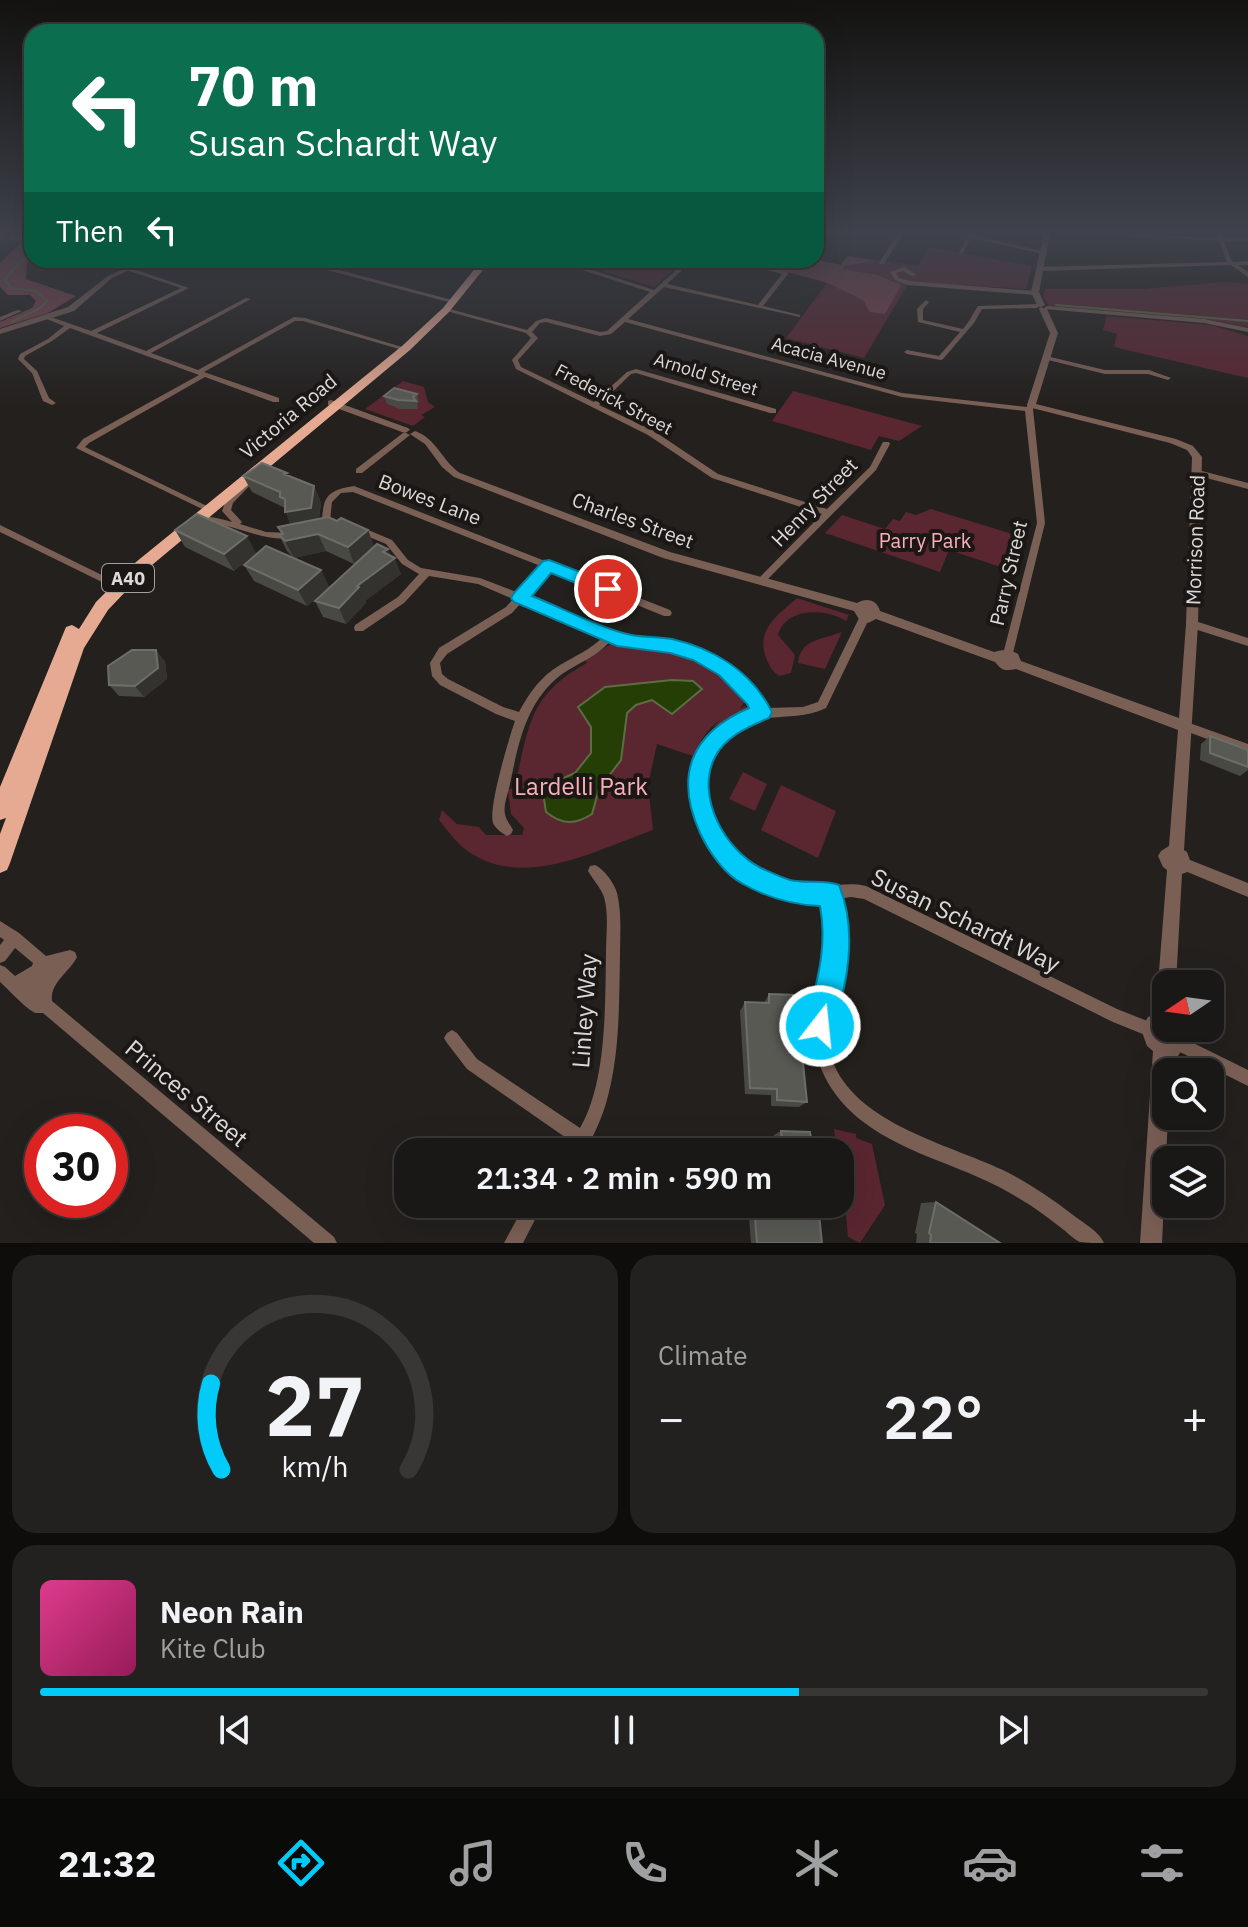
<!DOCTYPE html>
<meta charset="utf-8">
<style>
body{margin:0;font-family:"IBM Plex Sans",sans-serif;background:#23211f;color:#f1f3f6;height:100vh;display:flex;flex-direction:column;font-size:30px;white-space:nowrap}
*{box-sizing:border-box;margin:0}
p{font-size:26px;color:#9fa0a1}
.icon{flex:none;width:44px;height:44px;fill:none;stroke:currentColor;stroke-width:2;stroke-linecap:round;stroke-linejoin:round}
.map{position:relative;height:1243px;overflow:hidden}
.panel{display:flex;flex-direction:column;gap:12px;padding:12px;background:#0e0d0c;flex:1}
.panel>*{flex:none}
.hud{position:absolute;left:24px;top:24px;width:800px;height:244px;border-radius:24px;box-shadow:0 8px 32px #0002,0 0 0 2px #383735;background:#0b6e4f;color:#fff;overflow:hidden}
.needle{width:52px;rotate:257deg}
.fabs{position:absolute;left:1152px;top:970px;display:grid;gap:16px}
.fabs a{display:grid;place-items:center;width:72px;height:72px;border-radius:16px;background:#1a1816;box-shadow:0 8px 32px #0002,0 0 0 2px #383735;font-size:40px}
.speed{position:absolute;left:24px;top:1114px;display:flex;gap:16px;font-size:40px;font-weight:700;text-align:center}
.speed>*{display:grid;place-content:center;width:104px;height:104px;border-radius:50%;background:#1a1816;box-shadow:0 8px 32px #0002,0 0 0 2px #383735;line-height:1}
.speed .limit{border:12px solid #d22;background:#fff;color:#111}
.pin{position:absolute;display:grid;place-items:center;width:68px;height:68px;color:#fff;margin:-34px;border:4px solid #fff;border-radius:50%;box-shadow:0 2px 8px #0007}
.me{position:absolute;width:88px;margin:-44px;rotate:16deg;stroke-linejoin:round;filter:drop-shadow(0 0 6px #0008)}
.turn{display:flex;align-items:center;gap:28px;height:168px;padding:0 32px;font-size:36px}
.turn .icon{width:104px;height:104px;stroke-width:2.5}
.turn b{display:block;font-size:56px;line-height:68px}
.then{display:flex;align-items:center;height:76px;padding:0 32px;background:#0003;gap:16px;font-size:30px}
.big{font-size:60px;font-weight:600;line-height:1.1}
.panel .widget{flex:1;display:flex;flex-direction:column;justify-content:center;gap:12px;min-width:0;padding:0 28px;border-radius:24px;background:#23211f}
.panel .dial{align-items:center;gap:0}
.dial svg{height:208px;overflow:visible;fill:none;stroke:#383735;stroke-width:7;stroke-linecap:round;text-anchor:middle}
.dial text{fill:#f1f3f6;stroke:none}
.song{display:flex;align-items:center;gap:24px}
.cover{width:96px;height:96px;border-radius:12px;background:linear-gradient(135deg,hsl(330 70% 55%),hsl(330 70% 35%))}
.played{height:8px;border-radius:4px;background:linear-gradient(90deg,#02cbf9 65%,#383735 65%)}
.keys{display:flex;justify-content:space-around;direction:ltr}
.heat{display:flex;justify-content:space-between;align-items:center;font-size:44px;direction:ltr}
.panel .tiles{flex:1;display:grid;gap:12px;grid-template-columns:1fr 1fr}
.widget:last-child{grid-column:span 2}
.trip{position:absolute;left:394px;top:1138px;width:460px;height:80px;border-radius:24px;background:#1a1816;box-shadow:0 8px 32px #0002,0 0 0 2px #383735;font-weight:600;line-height:80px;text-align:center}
.tabs{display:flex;height:128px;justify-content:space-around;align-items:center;background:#0a0a09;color:#9fa0a1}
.tabs .icon{width:56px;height:56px}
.tabs .active{color:#02cbf9}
.tabs b{font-size:36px;color:#f1f3f6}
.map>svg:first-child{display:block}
.green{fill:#5a2630}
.forest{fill:#7f414b}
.water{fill:#253e05;stroke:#5c6d44;stroke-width:2}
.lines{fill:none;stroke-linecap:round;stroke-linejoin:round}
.stream{stroke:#5c6d44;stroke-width:2}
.minor{fill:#7a5f55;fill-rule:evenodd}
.tertiary{fill:#7a5f55;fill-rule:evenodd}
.trunk{fill:#e6aa93;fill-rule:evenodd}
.wall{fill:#494944}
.shaded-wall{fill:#33322e}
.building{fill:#595954;stroke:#6d6d69;stroke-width:2}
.route{fill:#02cbf9;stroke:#0184a2;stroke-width:2}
.labels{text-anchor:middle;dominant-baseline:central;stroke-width:8;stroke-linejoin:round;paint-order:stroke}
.far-street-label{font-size:18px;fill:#dcdad8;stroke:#1a1714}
.shield{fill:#1a1714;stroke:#a2a09d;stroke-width:2}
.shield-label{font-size:18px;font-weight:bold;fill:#dcdad8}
.street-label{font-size:20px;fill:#dcdad8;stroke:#1a1714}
.park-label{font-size:20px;fill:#fcaeb8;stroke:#1a1714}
.near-park-label{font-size:24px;fill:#fcaeb8;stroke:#1a1714}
.near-street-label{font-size:24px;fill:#dcdad8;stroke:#1a1714}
</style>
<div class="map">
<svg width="1248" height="1243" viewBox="0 0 1248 1243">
<rect width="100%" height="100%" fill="#23201d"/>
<path class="green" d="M929 247 1032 266 1026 289 909 282 864 358 786 338 827 283 745 260H816L841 265 848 256 918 266Z
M566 260H684L654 287Z
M1224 282 1248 284V327L1208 320 1049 306 1043 297 1045 289H1143Z
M1107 316 1211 325 1248 336V378L1114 347 1117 334 1103 330Z
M403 381 424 387 428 402 435 407 421 415 425 417 413 426 365 409Z
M793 391 922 426 899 441 879 436 871 450 772 421Z
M931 509 1025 538 1016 572 949 550 940 572 825 533 842 515 885 529 893 519 900 521 906 512 916 515Z
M797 598 849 615 846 621C825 608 786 607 778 635L795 655 791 673 779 676C771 671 768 663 765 655 757 628 779 614 797 598Z
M842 632 825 669 798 663C800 639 824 639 842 632Z
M614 643C668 647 718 656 749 703L735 687 745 701 740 709 745 706 748 708 712 728 721 719C708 728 700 741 693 756L657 744 648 785 653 830C596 850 525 890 469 852 457 844 448 831 439 820L442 810 457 824 479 827 486 835H522L524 828 511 814 508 790 514 788C530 726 527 696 587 663L585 660 611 644 623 647Z
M743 772 767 784 755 811 729 799Z
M781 785 836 811 818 858 761 830Z
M834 1129 856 1134V1138L872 1144 885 1205 860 1243 848 1237 840 1152H837Z"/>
<path class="forest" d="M11 234H32V260L27 263 26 279 76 296 48 313 0 328V322L32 308 36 301 30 295H8L0 287V263L23 241 5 239Z
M848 256 876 261 844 266 843 269 877 275 901 285 885 314 870 312 863 300 828 283 745 260H816L841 265Z"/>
<path class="water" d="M672 680 693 681 702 689 672 714 652 700 636 705 627 713 621 760 599 789 592 814C575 825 562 825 546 812L544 799 548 785 575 773 591 753V727L578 707 605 687Z"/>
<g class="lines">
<path class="stream" d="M1056 305 1248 321
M12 322 40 308 47 301 36 291 11 288 5 279 32 250"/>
<path class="minor" d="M819 234H825L816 243V238Z
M898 234H903L884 264H880L879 263Z
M969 234H973V235L1046 252 1043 254 971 238 963 253H959Z
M1123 234 1217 238 1216 236 1219 234 1223 238 1248 237V241H1224L1231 260 1234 262 1248 261V265H1238L1248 272V277L1231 265 1040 271 1037 269 1040 267 1227 262 1219 241 1125 236Z
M0 235 2 234 5 236 0 239Z
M33 260H40L35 264H31L30 263Z
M552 260H561L654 290 687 260H693L667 284 758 305 782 274 734 260H743L788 272V274L763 306 800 315V317L664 287 628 319 902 393 1027 407 1028 403H1034L1035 405 1033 409 1045 523 1012 657H1004L1003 654 1037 523 1025 411 902 397 625 322 611 334 600 336 546 322 540 323 532 332 538 338 518 360 521 367 594 402 627 372 636 369 776 409V413H770L636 373 631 374 599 405 654 431 718 474 827 509 870 467 883 442H889L890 444 876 470 765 582H759L757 580 759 578 822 514 712 478 648 435 516 369 512 360 531 338 526 333 443 310 446 308 527 330 536 321 546 318 600 332 607 331 650 292Z
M128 267 189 288 97 333 146 351 246 298 251 299 151 353 198 370 294 317 305 318 402 347 399 349 303 321H295L204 372 279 398V402H273L205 377 89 443 85 447 207 506 203 509 200 508 76 448 83 439 199 375 70 328 52 341 25 356 24 359 37 371 49 398 56 403 52 405 43 401 32 373 18 359 20 354 48 339 64 326 47 319V317H51L91 331 181 288 126 270 125 269Z
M904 267 917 275 912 276 903 271 896 273 899 278 909 281 1035 291 1038 293 1035 295 908 285 895 280 890 272Z
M926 300 929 302 923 309V320L963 329 969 321 978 306 1037 304 1040 306 1037 308 982 309 974 323 943 359 941 360 907 354 904 352 907 350 939 356 960 332 918 322 917 309Z
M1047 306 1204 319 1248 328V332L1204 323 1045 309 1044 308Z
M17 310 22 311 0 321V317Z
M1046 356 1105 370H1149L1171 378 1168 380 1148 374H1105L1044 359 1043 358Z
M403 433H406L410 435 362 473H356V469Z
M1198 470 1248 483V489L1195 475V471Z
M253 475 257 478 233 503 231 510 242 522 240 524 266 532 291 533 294 534 295 536 294 538C268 542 247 530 222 525 213 523 204 523 195 522L194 520C204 513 221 519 232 522L222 511 226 500 250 476Z
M354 486 670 610 672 613 670 616H664L551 570 527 597 624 637 670 642 713 656 745 680 766 708 803 707 818 702 861 614H869L870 617 826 708C796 723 760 710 732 730 718 740 709 755 706 771 695 823 739 872 787 885 816 893 839 880 866 886L1117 1009 1155 1024 1158 1029 1155 1034 1150 1037 1113 1022 864 899 851 897 838 899C844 922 845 947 842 971 836 1008 818 1034 837 1071 867 1127 954 1146 1007 1172 1030 1184 1052 1199 1073 1215 1083 1223 1099 1231 1104 1243 1097 1243 1086 1243 1080 1242 1073 1239 1066 1231 1060 1227 1047 1217 1034 1207 1020 1199 971 1167 908 1157 862 1121 838 1102 823 1080 815 1051 807 1025 823 999 827 974 831 949 830 925 825 901 716 914 627 750 754 710L737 686 705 662 670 650 623 645 611 640C596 659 573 664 556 679 525 706 518 746 510 784 508 794 503 805 505 814 506 820 510 824 513 830L511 834 507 836C502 833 496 829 493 823 488 808 509 738 515 721L496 714 440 685 432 676 430 663 439 648 506 607 513 599 478 584 429 576 404 603 363 631H355L354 628 355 625 398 597 419 574 402 564 386 544 355 531 354 529 358 526 361 527 392 540 408 560 421 568 480 578 519 593 543 567 353 492 341 493 332 502 329 530 328 532H322L321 530C324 501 321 491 354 486ZM522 602 603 637C590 650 575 656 560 665 541 676 529 693 519 712L503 707 448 679 442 674 440 663 447 654 512 613Z
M0 525 114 581 116 583 114 585H108L0 532Z
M1192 620 1248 638V646L1188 627 1187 624 1188 621Z
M1184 721 1248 744V754L1180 729 1178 726 1180 723Z
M1185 858 1248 883V897L1180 869 1178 864 1180 859Z
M595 865C604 869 614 883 617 893 622 914 620 934 620 955 619 1002 620 1050 608 1096 603 1116 594 1136 584 1152H567L572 1142 467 1069 447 1043 444 1038 447 1033 452 1030 457 1033 477 1059 580 1128C607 1082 605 1005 606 952 606 934 609 915 604 897 601 888 593 880 588 871L590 866Z
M0 921 19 933 46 956 70 950 75 952 77 957C69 973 50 982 52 1001L334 1237 337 1243H314L43 1013C40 1013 38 1013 36 1013 28 1011 7 988 0 982V965L5 967 15 976 32 966 33 963 15 948 5 961 0 963V945L4 940 0 937Z
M1177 1035 1248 1070V1086L1172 1048 1169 1043 1172 1038Z
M525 1204H543L523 1243H504Z"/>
<path class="tertiary" d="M1044 234H1050L1039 292 1045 305 1041 307 1037 305 1031 292Z
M144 260H153L112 278 74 311 0 334V329L68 307 108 276Z
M290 260H301L456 301 452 303Z
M1040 307 1047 309 1058 333 1036 404 1176 439 1193 446 1202 457 1198 624 1184 850 1187 852 1192 866 1190 871 1182 874 1176 984H1166V1028H1179L1186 1043 1178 1056 1171 1059 1170 1072H1166V1116H1168L1162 1243H1140L1153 1051 1147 1046 1141 1029 1148 1017 1156 1014 1157 995 1160 989 1158 984 1167 870 1163 867 1158 856 1161 851 1169 846 1178 730 1016 669C1005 671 1002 671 995 662L876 619 868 623 860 621 854 611 663 558 454 477 442 467 425 444 410 434 415 431C437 439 442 461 460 473L670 552 857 603C867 597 877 600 880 611L994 652C1004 649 1010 649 1018 654L1021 661 1179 718 1186 624 1192 457 1187 450 1170 443 1028 407 1027 405 1050 333 1039 309Z
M331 400 408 428 410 430 405 433 402 432 328 405V401Z"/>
<path class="trunk" d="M482 260H491L449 312 410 350 146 570 108 610 84 648 10 863 7 870 0 873V834L6 818 0 820V787L66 627 72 625 79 629 96 602 136 562 402 346 443 308Z"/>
</g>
<path class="wall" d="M417 394 419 402 417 404 418 409H400L387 404 384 396Z
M287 473 288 476 314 486 321 503 319 519 337 521 368 530 374 547 388 549 390 555 401 574 365 601 366 603 346 624 323 617 315 601 372 549 354 564 326 551 294 558 287 551 279 535 282 534 278 527 290 524 285 508 252 492 243 476Z
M175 530 256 553 234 571 185 547Z
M244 565 321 570 329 587 307 606 254 581Z
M165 661 167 679 144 697 119 696 109 685Z
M1210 736 1248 750V770L1240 776 1200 760 1201 744Z
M769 994 807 1102 799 1107 771 1106V1095L745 1094 740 1011 745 1002 764 1003Z
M781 1131 813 1152H745V1145L750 1141 774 1142V1135Z
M936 1202 1000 1243H916L917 1234 915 1233 921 1203Z
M748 1204H818L822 1243H751Z"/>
<path class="shaded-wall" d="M314 486 321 503 318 524 293 529 285 512Z
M368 530 374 547 354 564 348 547Z
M318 534 326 551 294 558 285 541Z
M247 536 256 553 234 571 224 554Z
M388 549 392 560 395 558 401 574 365 601 366 603 346 624 339 608Z
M321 570 329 587 307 606 298 590Z
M156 650 165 661 167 679 144 697 135 686Z"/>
<path class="building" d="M394 388 417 394 413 397 416 401 398 400 384 396Z
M262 463 287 473 284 474 314 486 311 508 285 512V499L280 497V492L243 476Z
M197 514 247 536 224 554 175 530Z
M328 517 337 521 341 518 368 530 348 547 318 534 285 541 279 535 283 534 278 527Z
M377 544 388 549 383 552 395 558 357 586 359 587 339 608 315 601Z
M266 546 321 570 298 590 244 565Z
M132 650H156L158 668 135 686 109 685 108 666Z
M1210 736 1248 750V767L1210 753Z
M769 994 796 995 807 1102 777 1100V1089L750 1088 745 1002 769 1003Z
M781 1131 810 1132 813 1152H751L750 1141 782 1143Z
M936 1202 1000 1243H930L931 1235 929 1233Z
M754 1204H818L822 1243H757Z"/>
<linearGradient id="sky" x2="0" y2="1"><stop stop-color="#131210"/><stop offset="0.57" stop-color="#3f424c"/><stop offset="1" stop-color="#3f424c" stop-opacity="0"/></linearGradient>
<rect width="1248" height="408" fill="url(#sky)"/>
<path class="route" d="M549 560 614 585 616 589 608 596 551 573 532 596C562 608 592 624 623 633 638 638 656 636 672 639 715 649 752 672 772 712L769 718C748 727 726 736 715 757 695 796 725 850 761 868 770 872 780 877 790 880 806 884 823 879 839 885 858 931 848 990 829 1035L820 1039 810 1035 806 1026C816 984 828 948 820 906 792 905 768 898 743 884 724 874 709 852 700 833 674 775 691 733 749 708L747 704 719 675 693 660 670 653 617 646 514 602 511 598 514 593 543 561Z"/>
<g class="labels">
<g class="far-street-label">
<text transform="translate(829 358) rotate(15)">Acacia Avenue</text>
<text transform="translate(706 374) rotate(17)">Arnold Street</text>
<text transform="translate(614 399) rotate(28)">Frederick Street</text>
</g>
<rect class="shield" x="102" y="564" width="52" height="28" rx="6"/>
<g class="shield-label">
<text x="128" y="578">A40</text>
</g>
<g class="street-label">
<text transform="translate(288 416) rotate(-40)">Victoria Road</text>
<text transform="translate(430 499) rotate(21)">Bowes Lane</text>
<text transform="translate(814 502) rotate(-46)">Henry Street</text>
<text transform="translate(633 520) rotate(20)">Charles Street</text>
<text transform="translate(1195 540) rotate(-88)">Morrison Road</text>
<text transform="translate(1008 573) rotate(-77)">Parry Street</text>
</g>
<g class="park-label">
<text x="925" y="540">Parry Park</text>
</g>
<g class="near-park-label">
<text x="581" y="786">Lardelli Park</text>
</g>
<g class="near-street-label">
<text transform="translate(966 920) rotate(26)">Susan Schardt Way</text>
<text transform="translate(584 1011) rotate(-86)">Linley Way</text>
<text transform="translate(187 1093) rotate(40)">Princes Street</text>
</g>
</g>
</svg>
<div class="fabs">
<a><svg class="needle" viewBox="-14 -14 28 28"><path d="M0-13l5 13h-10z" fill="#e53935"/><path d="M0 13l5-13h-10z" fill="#9fa0a1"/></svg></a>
<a><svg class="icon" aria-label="search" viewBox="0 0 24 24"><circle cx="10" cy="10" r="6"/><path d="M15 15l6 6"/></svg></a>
<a><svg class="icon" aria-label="layers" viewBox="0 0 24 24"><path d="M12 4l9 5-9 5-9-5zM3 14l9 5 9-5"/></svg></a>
</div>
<div class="speed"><div class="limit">30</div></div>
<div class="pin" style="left:608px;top:589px;background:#d93025"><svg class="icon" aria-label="arrive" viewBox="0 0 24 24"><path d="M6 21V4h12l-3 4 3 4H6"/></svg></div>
<svg class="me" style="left:820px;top:1026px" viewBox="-20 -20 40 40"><circle r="17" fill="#02cbf9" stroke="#fff" stroke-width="3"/><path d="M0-11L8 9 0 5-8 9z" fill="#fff"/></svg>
<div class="trip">21:34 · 2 min · 590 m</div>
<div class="hud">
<div class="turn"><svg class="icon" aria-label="left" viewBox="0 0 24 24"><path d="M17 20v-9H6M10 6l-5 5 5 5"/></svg><div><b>70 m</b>Susan Schardt Way</div></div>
<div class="then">Then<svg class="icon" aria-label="left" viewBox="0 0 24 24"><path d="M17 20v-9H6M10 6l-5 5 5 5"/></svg></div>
</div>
</div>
<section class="panel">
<div class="tiles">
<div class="widget dial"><svg viewBox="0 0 100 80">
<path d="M14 69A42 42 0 1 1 86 69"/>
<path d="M14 69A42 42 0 0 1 10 36" stroke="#02cbf9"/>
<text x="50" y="56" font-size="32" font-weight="700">27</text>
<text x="50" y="72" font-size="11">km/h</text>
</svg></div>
<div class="widget"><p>Climate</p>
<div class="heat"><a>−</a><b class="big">22°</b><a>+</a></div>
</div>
<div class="widget">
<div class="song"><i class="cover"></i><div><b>Neon Rain</b><p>Kite Club</p></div></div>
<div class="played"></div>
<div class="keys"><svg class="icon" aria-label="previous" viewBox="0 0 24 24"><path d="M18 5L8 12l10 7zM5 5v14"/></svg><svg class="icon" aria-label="pause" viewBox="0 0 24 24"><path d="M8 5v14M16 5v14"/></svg><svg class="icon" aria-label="next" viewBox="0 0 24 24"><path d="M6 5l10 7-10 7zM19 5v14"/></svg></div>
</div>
</div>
</section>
<nav class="tabs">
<b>21:32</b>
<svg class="icon active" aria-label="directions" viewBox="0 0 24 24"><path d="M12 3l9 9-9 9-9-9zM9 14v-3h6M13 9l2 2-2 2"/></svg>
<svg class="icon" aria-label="music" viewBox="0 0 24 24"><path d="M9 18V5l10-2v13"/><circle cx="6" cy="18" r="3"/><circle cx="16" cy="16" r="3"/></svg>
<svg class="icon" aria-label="phone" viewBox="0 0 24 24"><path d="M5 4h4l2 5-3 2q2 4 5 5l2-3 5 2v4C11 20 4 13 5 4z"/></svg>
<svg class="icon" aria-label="climate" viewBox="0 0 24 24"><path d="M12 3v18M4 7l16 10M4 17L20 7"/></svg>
<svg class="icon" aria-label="car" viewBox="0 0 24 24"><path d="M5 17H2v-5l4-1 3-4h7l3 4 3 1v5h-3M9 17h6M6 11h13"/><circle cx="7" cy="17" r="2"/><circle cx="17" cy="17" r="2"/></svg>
<svg class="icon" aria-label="filters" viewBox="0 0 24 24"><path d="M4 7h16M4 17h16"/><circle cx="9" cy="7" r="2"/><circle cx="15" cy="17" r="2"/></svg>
</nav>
